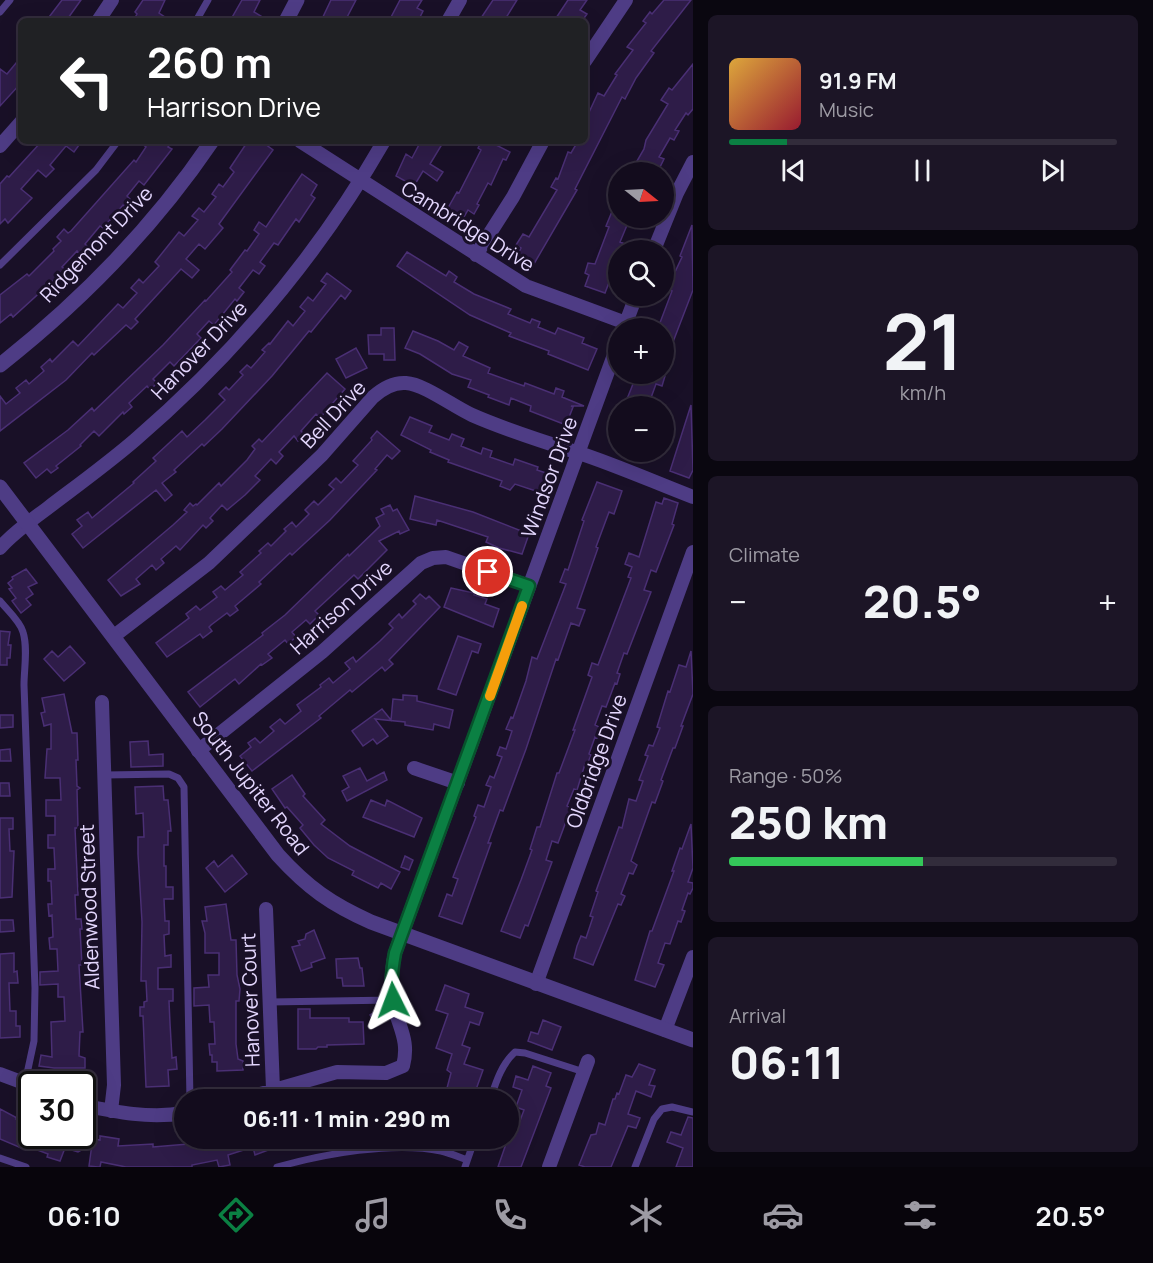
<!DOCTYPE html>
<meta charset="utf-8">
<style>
body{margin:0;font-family:Manrope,sans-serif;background:#1c1526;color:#f1f3f6;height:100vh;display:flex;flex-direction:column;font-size:22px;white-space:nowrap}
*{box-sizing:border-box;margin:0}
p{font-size:20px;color:#9d9ba4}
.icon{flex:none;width:33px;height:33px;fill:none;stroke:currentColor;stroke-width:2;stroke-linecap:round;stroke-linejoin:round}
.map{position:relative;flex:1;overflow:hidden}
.sheet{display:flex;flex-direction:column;gap:15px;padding:15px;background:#0a0710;width:460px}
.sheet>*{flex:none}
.guide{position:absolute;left:18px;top:18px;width:570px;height:126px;border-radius:9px;box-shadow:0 6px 24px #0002,0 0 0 2px #322c3b;background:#202124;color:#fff;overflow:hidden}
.needle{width:39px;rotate:108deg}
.controls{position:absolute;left:608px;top:162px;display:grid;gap:12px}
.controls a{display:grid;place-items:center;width:66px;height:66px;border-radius:50%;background:#130c1d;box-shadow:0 6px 24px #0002,0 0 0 2px #322c3b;font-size:30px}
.speed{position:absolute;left:18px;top:1071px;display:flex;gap:12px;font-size:30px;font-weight:700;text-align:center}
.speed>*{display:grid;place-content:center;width:78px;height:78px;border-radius:50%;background:#130c1d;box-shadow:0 6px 24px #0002,0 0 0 2px #322c3b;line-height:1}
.speed .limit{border:3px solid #111;border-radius:9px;background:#fff;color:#111}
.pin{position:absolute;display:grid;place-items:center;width:51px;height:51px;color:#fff;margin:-26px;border:3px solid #fff;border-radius:50%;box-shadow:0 2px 6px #0007}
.me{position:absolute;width:66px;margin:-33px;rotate:357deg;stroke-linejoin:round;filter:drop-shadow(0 0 4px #0008)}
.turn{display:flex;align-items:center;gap:21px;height:126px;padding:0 30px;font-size:27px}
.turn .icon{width:78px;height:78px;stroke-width:2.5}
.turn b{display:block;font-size:42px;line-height:51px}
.big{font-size:45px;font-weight:800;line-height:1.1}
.sheet .card{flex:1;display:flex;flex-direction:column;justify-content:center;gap:9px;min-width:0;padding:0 21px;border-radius:9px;background:#1c1526}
.sheet .dial{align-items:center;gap:0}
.dial b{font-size:78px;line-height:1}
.song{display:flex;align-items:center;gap:18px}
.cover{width:72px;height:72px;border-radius:9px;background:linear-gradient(135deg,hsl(40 70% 55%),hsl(350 70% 35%))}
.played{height:6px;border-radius:3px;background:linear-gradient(90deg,#0b8043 15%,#322c3b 15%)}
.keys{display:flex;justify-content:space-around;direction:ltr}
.heat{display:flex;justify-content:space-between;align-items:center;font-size:33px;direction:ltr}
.charge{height:9px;border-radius:4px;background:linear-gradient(90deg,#34c759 50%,#322c3b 0)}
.trip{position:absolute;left:174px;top:1089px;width:345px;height:60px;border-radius:30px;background:#130c1d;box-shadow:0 6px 24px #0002,0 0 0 2px #322c3b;font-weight:800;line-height:60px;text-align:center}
.dock{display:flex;height:96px;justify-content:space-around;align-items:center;background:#08050c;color:#9d9ba4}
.dock .icon{width:42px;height:42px}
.dock .selected{color:#0b8043}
.dock b{font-size:27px;color:#f1f3f6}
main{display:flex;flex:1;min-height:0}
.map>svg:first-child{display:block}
.building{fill:#2e1c48;stroke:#4a2f74;stroke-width:1.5}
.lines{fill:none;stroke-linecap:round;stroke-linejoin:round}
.service{stroke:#4e3c85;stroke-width:7}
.minor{stroke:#4e3c85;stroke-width:14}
.tertiary{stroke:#4e3c85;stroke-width:15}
.route-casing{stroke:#07532c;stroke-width:15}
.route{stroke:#0b8043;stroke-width:10}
.slow{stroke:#f59e0b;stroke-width:10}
.labels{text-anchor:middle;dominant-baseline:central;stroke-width:6;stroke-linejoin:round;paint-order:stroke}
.street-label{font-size:20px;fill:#e4d7fe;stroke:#191027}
</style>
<main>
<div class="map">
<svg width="693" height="1167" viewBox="0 0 693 1167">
<rect width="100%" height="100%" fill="#191027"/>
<path class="building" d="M62 0H81L66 21H46Z
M143 0H165L159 13 171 21H133L137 14 135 12Z
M242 0H260L254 12 269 21H230Z
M331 0H356L345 21H321Z
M400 0H422L417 8 423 11 418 21H389Z
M493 0H517L504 21H479Z
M568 0H587L580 10 587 14 582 21H554Z
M664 0H691L651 51 654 53 636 78 625 99 622 97 575 189 577 190 531 269 515 259 521 248 516 245 523 234 529 237 557 190 551 187 556 178 558 179 568 152 571 153 578 141H585V121L598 93 604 96 617 75 615 74 633 50 627 47 646 23 643 21 650 12 652 14Z
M21 57V83L0 106V69L7 74Z
M693 64V109L688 115 686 113 675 130 679 131 674 140 670 138 659 157 664 159 659 169 656 168 654 172H640L633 168 644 149 646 140 668 104 661 100 669 88 672 90Z
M42 141H82L74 152 66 146 50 165 54 169 46 177 38 170 21 189 32 198 8 223 5 219 0 224V184L7 176 9 177Z
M138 141H172L168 147 172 149 144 185 139 181 127 196 131 200 125 207 123 205 103 228 100 226 85 244 89 248 81 256 77 251 62 267 67 271 59 279 57 277 13 317 11 314 0 323V295L27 274 29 276 54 251 53 249 61 241 57 237 64 229 68 233 71 231 134 160 136 162 146 147Z
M248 141H261L273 150 219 224 223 228 205 249 199 244 186 259 199 270 192 278 181 269 135 319 138 322 131 329 126 325 94 355 92 353 66 380 0 431V396L6 404 20 393 16 388 26 380 29 384 44 371 41 367 50 359 52 362 73 341 78 346 118 304 123 308 137 293 131 288 139 279 143 283 159 266 155 262 179 232 184 236 198 220 192 216 199 208 204 212 216 197 212 194 219 184 223 187 234 172 230 168Z
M421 141H444L430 164 443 172 437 181 423 171 414 186 396 176 406 154 412 158Z
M482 141H499L496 145 510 152 506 160 503 159 491 185 488 183 477 204 479 205 474 214 468 210 460 224 444 215 457 192 459 193 481 150 478 148Z
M302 174 317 185 311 195 315 198 299 222 296 219 278 245 274 243 260 262 265 266 259 274 253 270 239 288 244 292 237 301 235 299 214 325 209 321 197 334 201 338 174 366 170 362 153 379 157 383 150 390 147 386 129 403 132 407 124 414 123 412 99 436 94 431 80 445 81 446 56 466 58 468 51 473 47 469 36 478 24 463 68 430 92 408 94 411 163 345 205 300 206 301 232 272 230 270 245 250 247 251 259 234 254 230 259 222 266 227Z
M618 197V218H630L620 242 640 250H618V258L613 270 617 271 613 281 610 280 605 293 585 286 589 275 585 273 588 263 595 264 609 227 606 226Z
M692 225 693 290 663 368V328H658L672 291 667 289 682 257 680 256Z
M407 252 446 276 449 271 457 277 454 282 474 294 511 309 508 314 530 323 532 319 540 322 538 327 555 334 558 328 584 338 582 343 597 349 588 370 548 354 549 351 509 336 511 333 470 315 397 266Z
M327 273 351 291 345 299 341 295 311 332 309 331 272 376 222 429 204 446 202 444 174 470 176 472 162 483 172 495 165 501 156 490 83 548 72 534 82 526 77 520 88 512 92 518 134 483 133 482 156 461 153 458 182 431 187 437 205 420 225 400 219 394 226 387 229 390 243 375 240 372 247 365 251 368 265 352 262 350 269 343 270 344 288 321 293 326 305 311 300 307 308 297 313 301 326 284 321 281Z
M381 328H394L395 360H384V354H369L368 335H381Z
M413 331 438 341 454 350 459 342 468 347 463 356 490 368 488 373 524 386 525 383 554 394 556 388 564 391 562 397 584 406H571L573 407 566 425 530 411 531 406 511 398 509 405 488 397 489 395 468 387 471 380 452 374 420 354 405 348Z
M356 348 367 368 346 378 336 359Z
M327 373 345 389 320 418 316 414 301 431 304 434 298 441 294 436 279 452 283 456 276 464 271 459 255 476 260 480 245 495 227 510 222 505 210 518 213 521 206 528 203 525 180 550 176 546 161 559 164 563 156 570 152 565 136 579 140 584 121 596 108 580 173 525 187 512 184 510 190 503 193 506 196 504 197 505 219 483 221 486 247 460 255 449 252 446 259 439 262 442Z
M637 374H659L665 376 662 386 656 384 648 406H632L625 404Z
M691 405 693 470 689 478 670 471Z
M410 417 432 426 429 432 449 440 452 434 464 439 461 446 481 454 483 448 492 451 490 457 513 465 515 459 538 467 537 470 549 474 542 493 515 484 510 490 500 486 502 481 448 462 449 460 430 452 431 450 401 435Z
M377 431 400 451 392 459 387 455 375 469 377 470 330 520 292 555 290 553 259 582 261 584 235 606 238 610 230 616 227 613 211 625 209 627 212 631 203 638 200 634 167 657 156 643 189 618 186 614 196 606 200 610 217 597 213 592 221 586 225 590 243 575 240 572 261 553 259 551 268 543 271 546 286 531 284 529 292 522 296 527 309 514 305 510 314 501 318 505 334 489 329 485 336 478 341 483 358 465 353 461 372 440 371 438Z
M597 482 622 491 614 514 609 512 596 547 598 548 577 608 585 610 579 626 571 623 558 660 556 659 526 749 503 811 500 810 488 843H491L462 924 439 916 447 894 452 896 458 879 453 877 476 817 474 816 478 805 484 807 491 787 486 785 490 776 494 778 502 757 497 755 500 747 506 749 512 731 506 729 511 717 513 718 526 681 532 657 537 659 566 584 560 582 565 569 568 570 584 521 582 520Z
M415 496 473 512 529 534 522 554 499 548 486 542 488 537 437 520 436 525 410 519Z
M664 498 678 503 672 524 674 525 656 572 651 570 644 590 651 592 627 654 624 653 617 673 620 674 617 684 615 683 606 707 602 706 595 725 601 728 597 738 595 737 589 754 591 755 587 765 585 764 577 790 574 789 567 806 571 808 558 843 552 841 546 860 552 862 528 926 525 925 520 938 501 931 521 880 532 850 530 849 537 827H540L557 773H559L575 730H573L592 677 588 675 592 663 598 665 631 578 628 577 632 567 625 564 629 553 639 557 656 502 662 504Z
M390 505 393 511 397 509 409 530 400 534 399 531 379 541 387 550 358 579 354 575 315 611 319 615 310 624 306 620 292 632 296 637 288 644 285 640 268 654 272 658 262 665 261 664 239 684 235 679 200 707 188 692 263 635 262 633 285 615 348 554 349 556 380 526 376 518 384 514 381 509Z
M26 569 37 583 28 587 33 594 26 599 31 605 21 613 12 601 16 598 9 589 12 588 8 583 13 579 12 577Z
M451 588 474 593V595L487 599 485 604 499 609 493 627 444 607Z
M420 594 426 599 429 596 440 607 389 660 393 664 385 671 382 667 352 692 350 690 319 716 321 718 252 771 240 756 251 747 248 743 255 738 260 743 274 731 270 727 280 719 285 724 301 711 297 705 321 687 320 685 329 678 333 683 350 669 345 663 353 657 356 662 380 641 393 628 389 624 399 614 402 618 416 604 413 601Z
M0 631 10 632 8 645H11L10 658H7V665H0Z
M458 636 481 644 478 653 472 651 456 695 438 689Z
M70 646 85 663 64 681 44 659 52 651 58 657Z
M691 651 693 694 681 726H683L675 748H673L661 780 663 781 655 803 652 802 631 861 637 865 633 874 629 873 621 894 625 896 621 905 618 904 593 965 574 958 577 946 581 936 586 938 593 917 590 916 598 892 596 891 619 827 622 828 629 799 636 801 643 781 639 780 648 756 645 755 649 745 653 746 660 728 657 727 668 691 670 692 679 665 686 667Z
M64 694 72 733H77L78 760H76L77 786 80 788 77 790 78 828H75L78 895H75L76 919H81L82 929H80L82 965H79L83 1032H80L79 1056 85 1058V1068H54L39 1066 41 1055 52 1057 51 1022 65 1021 64 997H58V984L40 985V972L58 971 57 949H50L49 938 53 937 52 915 49 916 48 904H52L51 881H48V869H55L54 848H48V835H55V816H46V800H61L60 778H45L47 749H51V724L44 726 41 713 45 712 42 698Z
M403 695 417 696V701L453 710 449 728 434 724 433 730 405 725V722L375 719 388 736 377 744 373 739 363 746 352 731 382 709 391 720 393 699 403 700Z
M0 715H13V727L0 728Z
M148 741 149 755 163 754V766L131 767 130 742Z
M10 749 11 761H0V750Z
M360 768 367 781 384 772 387 780 347 801 342 791 349 787 343 776Z
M292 775 305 794 303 796 325 820 321 824 350 846 400 872 391 889 381 883 378 888 352 875 354 871 328 858 314 845 300 828 303 825 287 807 285 808 272 789Z
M0 783H9L10 796H0Z
M163 786 164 800H168L171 831H168V845H164V866H166V887H173V899H164L165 921H169V934L164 935 165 956 171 955V967L158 968V989H173V1001H169L170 1023 172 1058 176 1057 177 1069 168 1070 169 1086 146 1087 143 1016H140V1007H144V1002L147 1001 146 981H141L142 922 138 854V837H144L143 813 136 814 135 787Z
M371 800 385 806 387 800 422 818 414 837 363 817Z
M0 818H13V829H9L10 851H14L12 897 0 898Z
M691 824 693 868 688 882 693 883V888L690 894 688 893 682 910 685 911 681 922 678 921 670 944 665 943 658 963 664 965 655 987 635 980 650 931H652L674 871H672L680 848 682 849Z
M232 855 247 874 225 892 206 868 214 861 218 867Z
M405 856 413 860 409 870 401 867Z
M226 904 231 940H236L237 975 240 989 239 1001H236V1044L238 1059 243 1061V1070L217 1071V1062H212V1055H210L209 1044H215L214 1022H210L209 1005 194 1006V988L209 987 208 975H219V953H205V933L202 921H207L205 907Z
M0 920H13L14 931 0 932Z
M314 930 325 958 311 963 312 967 301 971 292 947 300 945 298 941 305 939 306 934Z
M14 953V972L17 971 18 983H9L10 1011H16V1026H20V1037L0 1038V954Z
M358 958 360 968H362L364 986H343L342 978H337L336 959Z
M445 985 469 994 465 1007 483 1013 479 1025 470 1022 462 1045 470 1048 464 1064 483 1070 473 1098 447 1088 451 1073 447 1070 452 1054 436 1048 448 1014 436 1010Z
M298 1009H310V1018H349V1022H363L364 1044 327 1045V1047H318L316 1049H298Z
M378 1010 383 1018 375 1022 370 1015Z
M543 1020 561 1027 552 1050 528 1041 531 1032 538 1034Z
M639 1064 655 1070 649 1085 655 1086 651 1097 636 1091 628 1114 640 1118 636 1128 628 1126 611 1167H585L579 1165 591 1135 596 1134 599 1123 605 1125 613 1099H615L617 1093 619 1094 626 1075 632 1077Z
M533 1066 551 1073 546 1086 551 1088 521 1167H498L508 1138V1132L515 1134 524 1110 516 1107 522 1090 513 1087 516 1076 528 1080Z
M0 1109 17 1118 16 1119 32 1125V1136H80L100 1140V1136L119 1139 118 1146 153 1144V1147L200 1143 199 1140 205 1138H295V1140L255 1155 253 1147 228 1155 230 1165 219 1167 217 1160 192 1165V1167H126L101 1162 100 1167H98L89 1166 92 1144 78 1152 65 1148 60 1161 47 1157 48 1154 27 1146 26 1150 0 1139Z
M688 1117 693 1118V1167H676L683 1148 667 1142 671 1132 681 1135Z"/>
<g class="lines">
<path class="service" d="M0 12 10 0
M196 21 208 0
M0 265 96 170 118 141
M0 601C7 610 20 621 23 632 28 648 24 669 24 685L35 988 34 1041 25 1083
M105 775 169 774 178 778 184 787 190 1100
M270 1002 393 1000
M490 1100C496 1082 501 1065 515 1052L525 1053 584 1072
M0 1158 26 1167
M277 1167C324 1154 393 1141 441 1151 450 1153 459 1157 467 1160
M465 1167 475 1138
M635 1167 654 1119 662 1109 672 1107 693 1112"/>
<path class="minor" d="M98 21 112 0
M448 21 460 0
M585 61 626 0
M300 141 526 286 626 323
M0 146 21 122
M654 250 677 193 693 162
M476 255 513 197 543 141
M624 328 636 296
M0 548C14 532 32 520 49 507 78 485 107 464 135 440 234 355 319 254 384 141
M114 636 209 563 322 455 373 397C383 388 393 382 406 383 424 384 454 407 472 415 506 430 541 441 576 452 616 465 654 482 693 497
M102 702 114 1085 111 1111
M198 751 322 652 421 563 433 558 446 557 529 586
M414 768 458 783
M266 909 273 1089
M536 984 693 552
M665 1030 693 957
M0 1074 32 1086
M239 1100 337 1072 386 1073 403 1066C409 1043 401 1031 395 1010 389 991 391 972 395 953L618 344
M82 1105C116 1112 150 1119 184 1113
M549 1167 588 1061"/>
<path class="tertiary" d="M286 21 297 0
M0 365C80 302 155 225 212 141
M0 487 278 855C308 888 331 904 371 922L693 1040"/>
</g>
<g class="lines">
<defs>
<path id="route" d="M393 1000C390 984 392 969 395 953L529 586 488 572"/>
</defs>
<use href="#route" class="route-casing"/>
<use href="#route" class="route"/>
<path class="slow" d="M490 696 522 606"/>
</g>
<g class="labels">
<g class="street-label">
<text transform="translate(468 226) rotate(32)">Cambridge Drive</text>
<text transform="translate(96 244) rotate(-46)">Ridgemont Drive</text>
<text transform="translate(199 350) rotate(-46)">Hanover Drive</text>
<text transform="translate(333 414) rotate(-47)">Bell Drive</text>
<text transform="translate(549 477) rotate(-70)">Windsor Drive</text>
<text transform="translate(341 607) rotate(-42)">Harrison Drive</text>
<text transform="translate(596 761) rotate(-70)">Oldbridge Drive</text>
<text transform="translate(251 783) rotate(52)">South Jupiter Road</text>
<text transform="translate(89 907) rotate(-92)">Aldenwood Street</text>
<text transform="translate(250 1000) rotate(-92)">Hanover Court</text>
</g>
</g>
</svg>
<div class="controls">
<a><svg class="needle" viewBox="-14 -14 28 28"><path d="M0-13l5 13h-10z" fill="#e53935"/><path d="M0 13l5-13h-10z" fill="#9d9ba4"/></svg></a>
<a><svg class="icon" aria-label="search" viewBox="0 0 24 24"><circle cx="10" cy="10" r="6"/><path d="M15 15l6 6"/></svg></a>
<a>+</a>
<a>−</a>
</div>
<div class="speed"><div class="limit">30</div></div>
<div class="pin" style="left:488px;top:572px;background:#d93025"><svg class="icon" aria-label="arrive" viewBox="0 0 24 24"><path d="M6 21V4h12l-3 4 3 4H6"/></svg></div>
<svg class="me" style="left:393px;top:1000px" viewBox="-20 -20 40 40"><path d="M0-17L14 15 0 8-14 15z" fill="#0b8043" stroke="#fff" stroke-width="4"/></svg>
<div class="trip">06:11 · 1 min · 290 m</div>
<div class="guide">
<div class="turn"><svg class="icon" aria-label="left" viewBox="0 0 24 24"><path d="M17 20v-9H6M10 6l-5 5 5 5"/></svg><div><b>260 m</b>Harrison Drive</div></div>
</div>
</div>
<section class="sheet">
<div class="card">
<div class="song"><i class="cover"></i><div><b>91.9 FM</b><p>Music</p></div></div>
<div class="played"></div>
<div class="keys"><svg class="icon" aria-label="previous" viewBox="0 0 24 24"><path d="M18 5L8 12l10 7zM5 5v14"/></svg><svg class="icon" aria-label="pause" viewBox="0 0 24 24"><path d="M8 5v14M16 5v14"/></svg><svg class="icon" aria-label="next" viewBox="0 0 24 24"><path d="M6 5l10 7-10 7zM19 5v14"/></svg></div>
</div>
<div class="card dial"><b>21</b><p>km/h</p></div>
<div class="card"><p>Climate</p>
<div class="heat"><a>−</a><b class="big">20.5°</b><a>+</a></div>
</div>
<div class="card"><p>Range · 50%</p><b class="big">250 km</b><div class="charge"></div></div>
<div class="card"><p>Arrival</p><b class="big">06:11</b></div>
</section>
</main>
<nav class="dock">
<b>06:10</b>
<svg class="icon selected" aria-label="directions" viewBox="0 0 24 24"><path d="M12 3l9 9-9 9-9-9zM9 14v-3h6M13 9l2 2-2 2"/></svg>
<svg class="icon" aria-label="music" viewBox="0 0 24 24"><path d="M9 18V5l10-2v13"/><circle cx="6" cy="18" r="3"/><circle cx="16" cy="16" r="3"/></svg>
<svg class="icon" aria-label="phone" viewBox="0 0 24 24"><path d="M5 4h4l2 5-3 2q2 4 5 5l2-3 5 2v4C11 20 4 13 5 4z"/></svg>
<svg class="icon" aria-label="climate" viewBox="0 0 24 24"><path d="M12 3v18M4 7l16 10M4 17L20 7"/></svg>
<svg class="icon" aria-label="car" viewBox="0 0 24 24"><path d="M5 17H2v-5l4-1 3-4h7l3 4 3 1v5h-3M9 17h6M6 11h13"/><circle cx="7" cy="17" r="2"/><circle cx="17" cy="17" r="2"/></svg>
<svg class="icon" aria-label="filters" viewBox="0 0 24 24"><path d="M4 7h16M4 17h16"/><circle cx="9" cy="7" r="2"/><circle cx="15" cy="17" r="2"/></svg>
<b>20.5°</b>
</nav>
